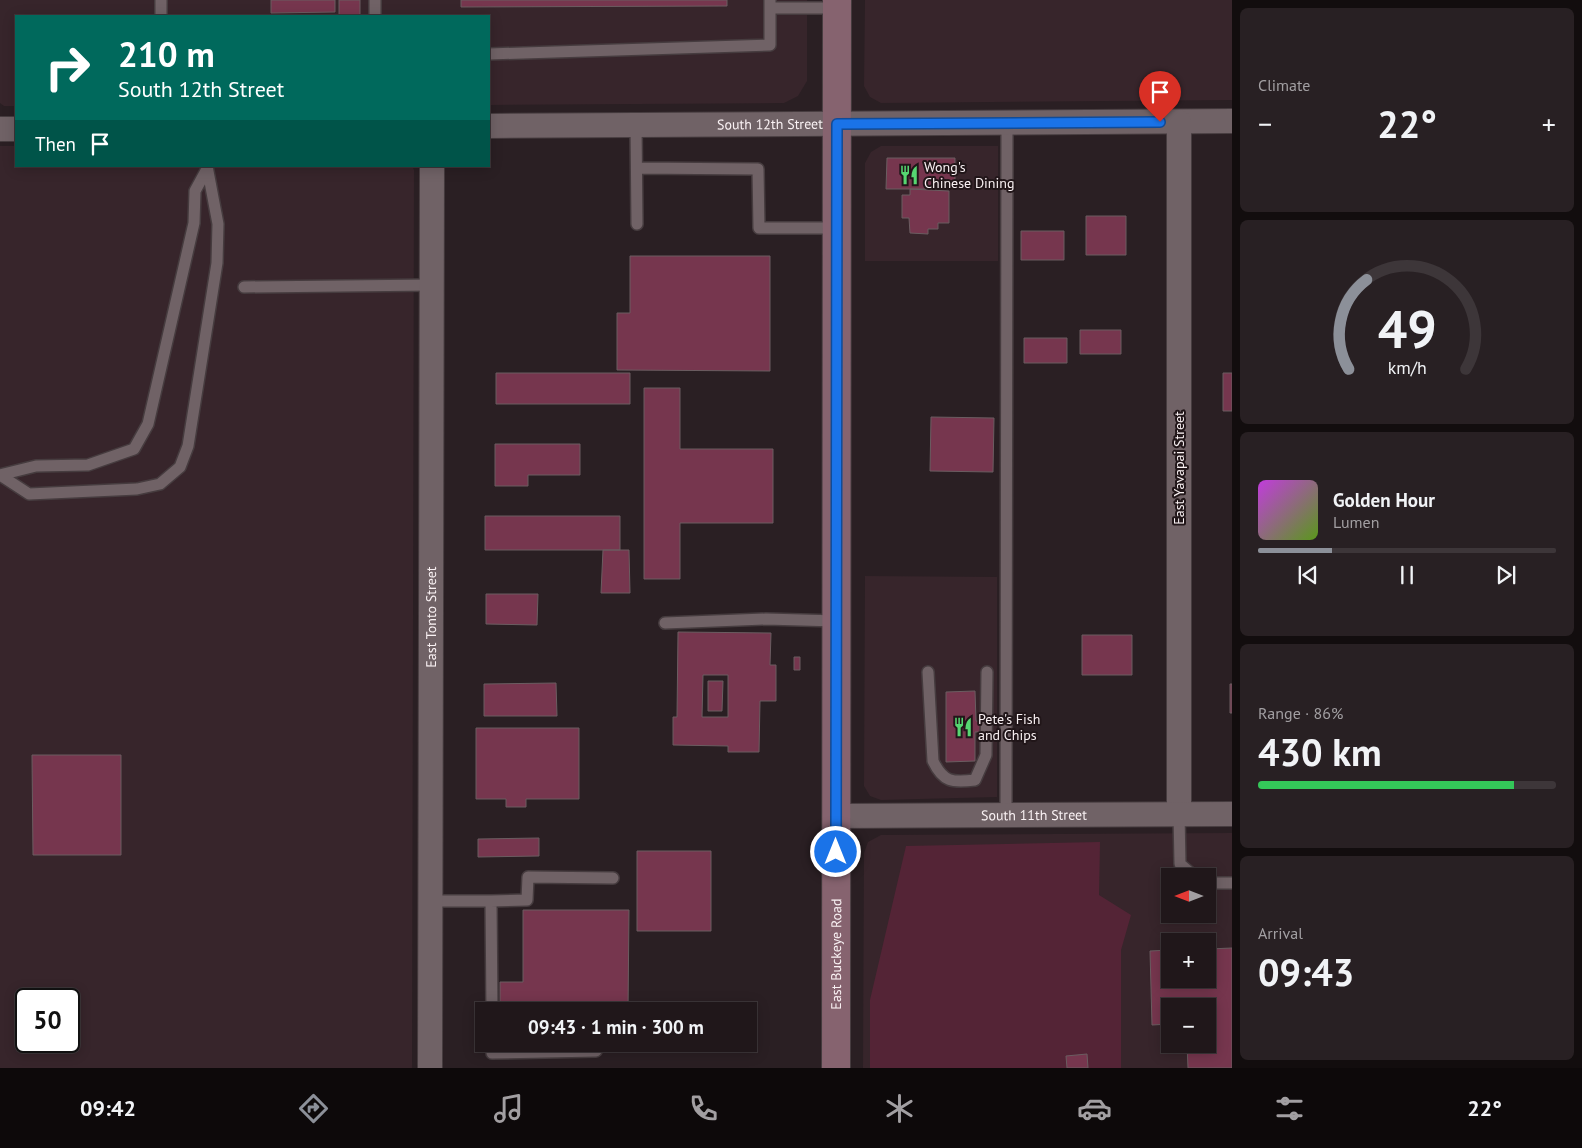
<!DOCTYPE html>
<meta charset="utf-8">
<style>
body{margin:0;font-family:"PT Sans",sans-serif;background:#282023;color:#f1f3f6;height:100vh;display:flex;flex-direction:column;font-size:19px;white-space:nowrap}
*{box-sizing:border-box;margin:0}
p{font-size:16px;color:#a29fa2}
.icon{flex:none;width:28px;height:28px;fill:none;stroke:currentColor;stroke-width:2;stroke-linecap:round;stroke-linejoin:round}
.map{position:relative;flex:1;overflow:hidden}
.sheet{display:flex;flex-direction:column;gap:8px;padding:8px;background:#120d0e;width:350px}
.sheet>*{flex:none}
.hud{position:absolute;left:15px;top:15px;width:475px;height:152px;border-radius:0px;box-shadow:0 2px 12px #0003,0 0 0 1px #3d3639;background:#00695c;color:#fff;overflow:hidden}
.needle{width:32px;rotate:270deg}
.fabs{position:absolute;left:1161px;top:868px;display:grid;gap:10px}
.fabs a{display:grid;place-items:center;width:55px;height:55px;border-radius:0px;background:#20171a;box-shadow:0 2px 12px #0003,0 0 0 1px #3d3639;font-size:25px}
.speed{position:absolute;left:15px;top:988px;display:flex;gap:10px;font-size:25px;font-weight:700;text-align:center}
.speed>*{display:grid;place-content:center;width:65px;height:65px;border-radius:50%;background:#20171a;box-shadow:0 2px 12px #0003,0 0 0 1px #3d3639;line-height:1}
.speed .limit{border:2px solid #111;border-radius:8px;background:#fff;color:#111}
.pin{position:absolute;display:grid;place-items:center;width:42px;height:42px;color:#fff;margin:-51px -21px;border-radius:50% 50% 50% 0;rotate:-45deg;box-shadow:0 0 5px #0007}
.pin .icon{rotate:45deg}
.me{position:absolute;width:55px;margin:-28px;rotate:0deg;stroke-linejoin:round;filter:drop-shadow(0 0 4px #0008)}
.turn{display:flex;align-items:center;gap:18px;height:105px;padding:0 20px;font-size:22px}
.turn .icon{width:65px;height:65px;stroke-width:2.5}
.turn b{display:block;font-size:35px;line-height:42px}
.then{display:flex;align-items:center;height:48px;padding:0 20px;background:#0003;gap:10px;font-size:19px}
.big{font-size:38px;font-weight:700;line-height:1.1}
.sheet .card{flex:1;display:flex;flex-direction:column;justify-content:center;gap:8px;min-width:0;padding:0 18px;border-radius:8px;background:#282023}
.sheet .dial{align-items:center;gap:0}
.dial svg{height:130px;overflow:visible;fill:none;stroke:#3d3639;stroke-width:7;stroke-linecap:round;text-anchor:middle}
.dial text{fill:#f1f3f6;stroke:none}
.song{display:flex;align-items:center;gap:15px}
.cover{width:60px;height:60px;border-radius:8px;background:linear-gradient(135deg,hsl(290 70% 55%),hsl(90 70% 35%))}
.played{height:5px;border-radius:2px;background:linear-gradient(90deg,#8c9099 25%,#3d3639 25%)}
.keys{display:flex;justify-content:space-around;direction:ltr}
.heat{display:flex;justify-content:space-between;align-items:center;font-size:28px;direction:ltr}
.charge{height:8px;border-radius:4px;background:linear-gradient(90deg,#34c759 86%,#3d3639 0)}
.trip{position:absolute;left:475px;top:1002px;width:282px;height:50px;border-radius:0px;background:#20171a;box-shadow:0 2px 12px #0003,0 0 0 1px #3d3639;font-weight:700;line-height:50px;text-align:center}
.dock{display:flex;height:80px;justify-content:space-around;align-items:center;background:#0d090a;color:#a29fa2}
.dock .icon{width:35px;height:35px}
.dock .selected{color:#8c9099}
.dock b{font-size:22px;color:#f1f3f6}
main{display:flex;flex:1;min-height:0}
.map>svg:first-child{display:block}
.built{fill:#37252b;fill-rule:evenodd}
.green{fill:#542436}
.building{fill:#76364e;stroke:#6b5d61;fill-rule:evenodd}
.lines{fill:none;stroke-linecap:round;stroke-linejoin:round}
.lane-casing{stroke:#463c3f;stroke-width:14}
.street-casing{stroke:#463c3f;stroke-width:26}
.secondary-casing{stroke:#463c3f;stroke-width:30}
.lane{stroke:#706266;stroke-width:11}
.street{stroke:#706266;stroke-width:24}
.secondary{stroke:#86636f;stroke-width:28}
.route-casing{stroke:#114b97;stroke-width:12}
.route{stroke:#1a73e8;stroke-width:9}
.labels{text-anchor:middle;dominant-baseline:central;stroke-width:4;stroke-linejoin:round;paint-order:stroke}
.street-label{font-size:14px;fill:#f9f1f3;stroke:#211619}
.poi-label{font-size:14px;fill:#f9f1f3;stroke:#211619;text-anchor:start}
</style>
<main>
<div class="map">
<svg width="1232" height="1068" viewBox="0 0 1232 1068">
<rect width="100%" height="100%" fill="#2a1f23"/>
<path class="built" d="M0 0H807V81L798 96 784 103 489 105V16H16V106H4L0 103Z
M865 0H1232V100L881 103 870 97 864 86Z
M0 146H16V166H412L414 170 412 1068H0ZM26 999H69V1041H26Z
M881 146H998V261H865V163L871 152Z
M865 576 997 577V797L881 800 870 796 864 786Z
M1232 833V1068H863L864 853 868 842 881 835ZM1170 876H1208V914H1170ZM1170 941H1208V979H1170ZM1170 1006H1208V1044H1170Z"/>
<path class="green" d="M1100 842 1099 895 1131 915 1121 950V1068H870V1000L906 846Z"/>
<path class="building" d="M271 0H335V12L271 13Z
M339 0H360V16H339Z
M461 0H727V6L461 7Z
M887 158H955V181H932V189H886Z
M910 189 949 191V223H938V229H928V234L910 233 909 218H902V195H910Z
M1086 216H1126V255H1086Z
M1021 231H1064V260H1021Z
M630 256H770V371L617 370V313H630Z
M1080 330H1121V354H1080Z
M1024 338H1067V363H1024Z
M496 373H630V404H496Z
M1223 373H1232V411H1223Z
M644 388H680V449H773V523H680V579H644Z
M931 417 994 418 993 472 930 471Z
M495 444H580V475H528V486H495Z
M485 516H620V550H485Z
M603 550H629L630 593H601Z
M486 594H538L537 625 486 624Z
M678 632 771 633 770 665H776V701H760L759 752H728V746L673 745V717H677ZM703 675H728V717H702Z
M1082 635H1132V675H1082Z
M794 657H800V670H794Z
M708 681H723L722 711H708Z
M556 683 557 716H484V684Z
M1230 684H1232V713H1230Z
M975 691 976 721H981V732H975V761L946 762V692Z
M476 728H579V799H526V807H506V799H476Z
M32 755H121V855H33Z
M539 838V856L478 857V839Z
M637 851H711V931H637Z
M523 910H629L628 1011H500V982H523Z
M1232 948V1068H1188L1187 1044H1208V1006H1170V1024L1152 1025 1150 951 1170 950V979H1208V949Z
M1087 1054 1088 1068H1067L1066 1056Z"/>
<g class="lines">
<defs>
<path id="lane" d="M375 0V16
M770 8H837
M161 16V0
M489 54 770 45V0
M636 125 637 224
M637 168 758 169 759 228H837
M244 287 432 285
M0 475 29 494 137 489 160 484 180 467 188 446 217 263 218 224 207 166
M0 475 36 466 88 465 134 449 148 424 194 223 195 191 207 169
M665 623 766 619 837 621
M928 672 933 761C943 782 952 783 975 780L986 755 987 672
M1179 814 1180 864 1194 876
M1006 815 1007 123
M1208 883H1232
M431 901H491L492 1011
M491 901 527 900 528 877 613 878
M492 1044V1053L596 1051"/>
<g id="street">
<path id="s1" d="M489 126 1232 121"/>
<path d="M0 129H16"/>
<path d="M1179 814V122"/>
<path id="s2" d="M836 816 1232 814"/>
<path id="s3" d="M430 1068 432 166"/>
</g>
<g id="secondary">
<path id="s4" d="M836 1068 837 0"/>
</g>
</defs>
<use href="#lane" class="lane-casing"/>
<use href="#street" class="street-casing"/>
<use href="#secondary" class="secondary-casing"/>
<use href="#lane" class="lane"/>
<use href="#street" class="street"/>
<use href="#secondary" class="secondary"/>
</g>
<g class="lines">
<defs>
<path id="route" d="M836 852 837 124 1160 122"/>
</defs>
<use href="#route" class="route-casing"/>
<use href="#route" class="route"/>
</g>
<defs>
<symbol id="restaurant-bare" viewBox="-9 -9 18 18"><path d="M-5-6h1v4h1v-4h1v4h1v-4h1v5L-1.5 .5V6h-2V.5L-5-1ZM5-6V6H3V1.5H1.5Q1.5-4 5-6Z" fill="#56d671" stroke="#211619" stroke-width="2.5" paint-order="stroke"/></symbol>
</defs>
<g fill-rule="evenodd">
<use href="#restaurant-bare" x="895" y="161" width="28" height="28"/>
<use href="#restaurant-bare" x="949" y="713" width="28" height="28"/>
</g>
<g class="labels">
<g class="street-label">
<text stroke="none"><textPath href="#s1" startOffset="281">South 12th Street</textPath></text>
<text transform="translate(1179 468) rotate(-90)">East Yavapai Street</text>
<text stroke="none"><textPath href="#s3" startOffset="451">East Tonto Street</textPath></text>
<text stroke="none"><textPath href="#s2" startOffset="198">South 11th Street</textPath></text>
<text stroke="none"><textPath href="#s4" startOffset="114">East Buckeye Road</textPath></text>
</g>
<g class="poi-label">
<text x="924" y="167">Wong's<tspan x="924" dy="16">Chinese Dining</tspan></text>
<text x="978" y="719">Pete's Fish<tspan x="978" dy="16">and Chips</tspan></text>
</g>
</g>
</svg>
<div class="fabs">
<a><svg class="needle" viewBox="-14 -14 28 28"><path d="M0-13l5 13h-10z" fill="#e53935"/><path d="M0 13l5-13h-10z" fill="#a29fa2"/></svg></a>
<a>+</a>
<a>−</a>
</div>
<div class="speed"><div class="limit">50</div></div>
<div class="pin" style="left:1160px;top:122px;background:#d93025"><svg class="icon" aria-label="arrive" viewBox="0 0 24 24"><path d="M6 21V4h12l-3 4 3 4H6"/></svg></div>
<svg class="me" style="left:836px;top:852px" viewBox="-20 -20 40 40"><circle r="17" fill="#1a73e8" stroke="#fff" stroke-width="3"/><path d="M0-11L8 9 0 5-8 9z" fill="#fff"/></svg>
<div class="trip">09:43 · 1 min · 300 m</div>
<div class="hud">
<div class="turn"><svg class="icon" aria-label="right" viewBox="0 0 24 24"><path d="M7 20v-9h11M14 6l5 5-5 5"/></svg><div><b>210 m</b>South 12th Street</div></div>
<div class="then">Then<svg class="icon" aria-label="arrive" viewBox="0 0 24 24"><path d="M6 21V4h12l-3 4 3 4H6"/></svg></div>
</div>
</div>
<section class="sheet">
<div class="card"><p>Climate</p>
<div class="heat"><a>−</a><b class="big">22°</b><a>+</a></div>
</div>
<div class="card dial"><svg viewBox="0 0 100 80">
<path d="M14 69A42 42 0 1 1 86 69"/>
<path d="M14 69A42 42 0 0 1 25 14" stroke="#8c9099"/>
<text x="50" y="56" font-size="32" font-weight="700">49</text>
<text x="50" y="72" font-size="11">km/h</text>
</svg></div>
<div class="card">
<div class="song"><i class="cover"></i><div><b>Golden Hour</b><p>Lumen</p></div></div>
<div class="played"></div>
<div class="keys"><svg class="icon" aria-label="previous" viewBox="0 0 24 24"><path d="M18 5L8 12l10 7zM5 5v14"/></svg><svg class="icon" aria-label="pause" viewBox="0 0 24 24"><path d="M8 5v14M16 5v14"/></svg><svg class="icon" aria-label="next" viewBox="0 0 24 24"><path d="M6 5l10 7-10 7zM19 5v14"/></svg></div>
</div>
<div class="card"><p>Range · 86%</p><b class="big">430 km</b><div class="charge"></div></div>
<div class="card"><p>Arrival</p><b class="big">09:43</b></div>
</section>
</main>
<nav class="dock">
<b>09:42</b>
<svg class="icon selected" aria-label="directions" viewBox="0 0 24 24"><path d="M12 3l9 9-9 9-9-9zM9 14v-3h6M13 9l2 2-2 2"/></svg>
<svg class="icon" aria-label="music" viewBox="0 0 24 24"><path d="M9 18V5l10-2v13"/><circle cx="6" cy="18" r="3"/><circle cx="16" cy="16" r="3"/></svg>
<svg class="icon" aria-label="phone" viewBox="0 0 24 24"><path d="M5 4h4l2 5-3 2q2 4 5 5l2-3 5 2v4C11 20 4 13 5 4z"/></svg>
<svg class="icon" aria-label="climate" viewBox="0 0 24 24"><path d="M12 3v18M4 7l16 10M4 17L20 7"/></svg>
<svg class="icon" aria-label="car" viewBox="0 0 24 24"><path d="M5 17H2v-5l4-1 3-4h7l3 4 3 1v5h-3M9 17h6M6 11h13"/><circle cx="7" cy="17" r="2"/><circle cx="17" cy="17" r="2"/></svg>
<svg class="icon" aria-label="filters" viewBox="0 0 24 24"><path d="M4 7h16M4 17h16"/><circle cx="9" cy="7" r="2"/><circle cx="15" cy="17" r="2"/></svg>
<b>22°</b>
</nav>
